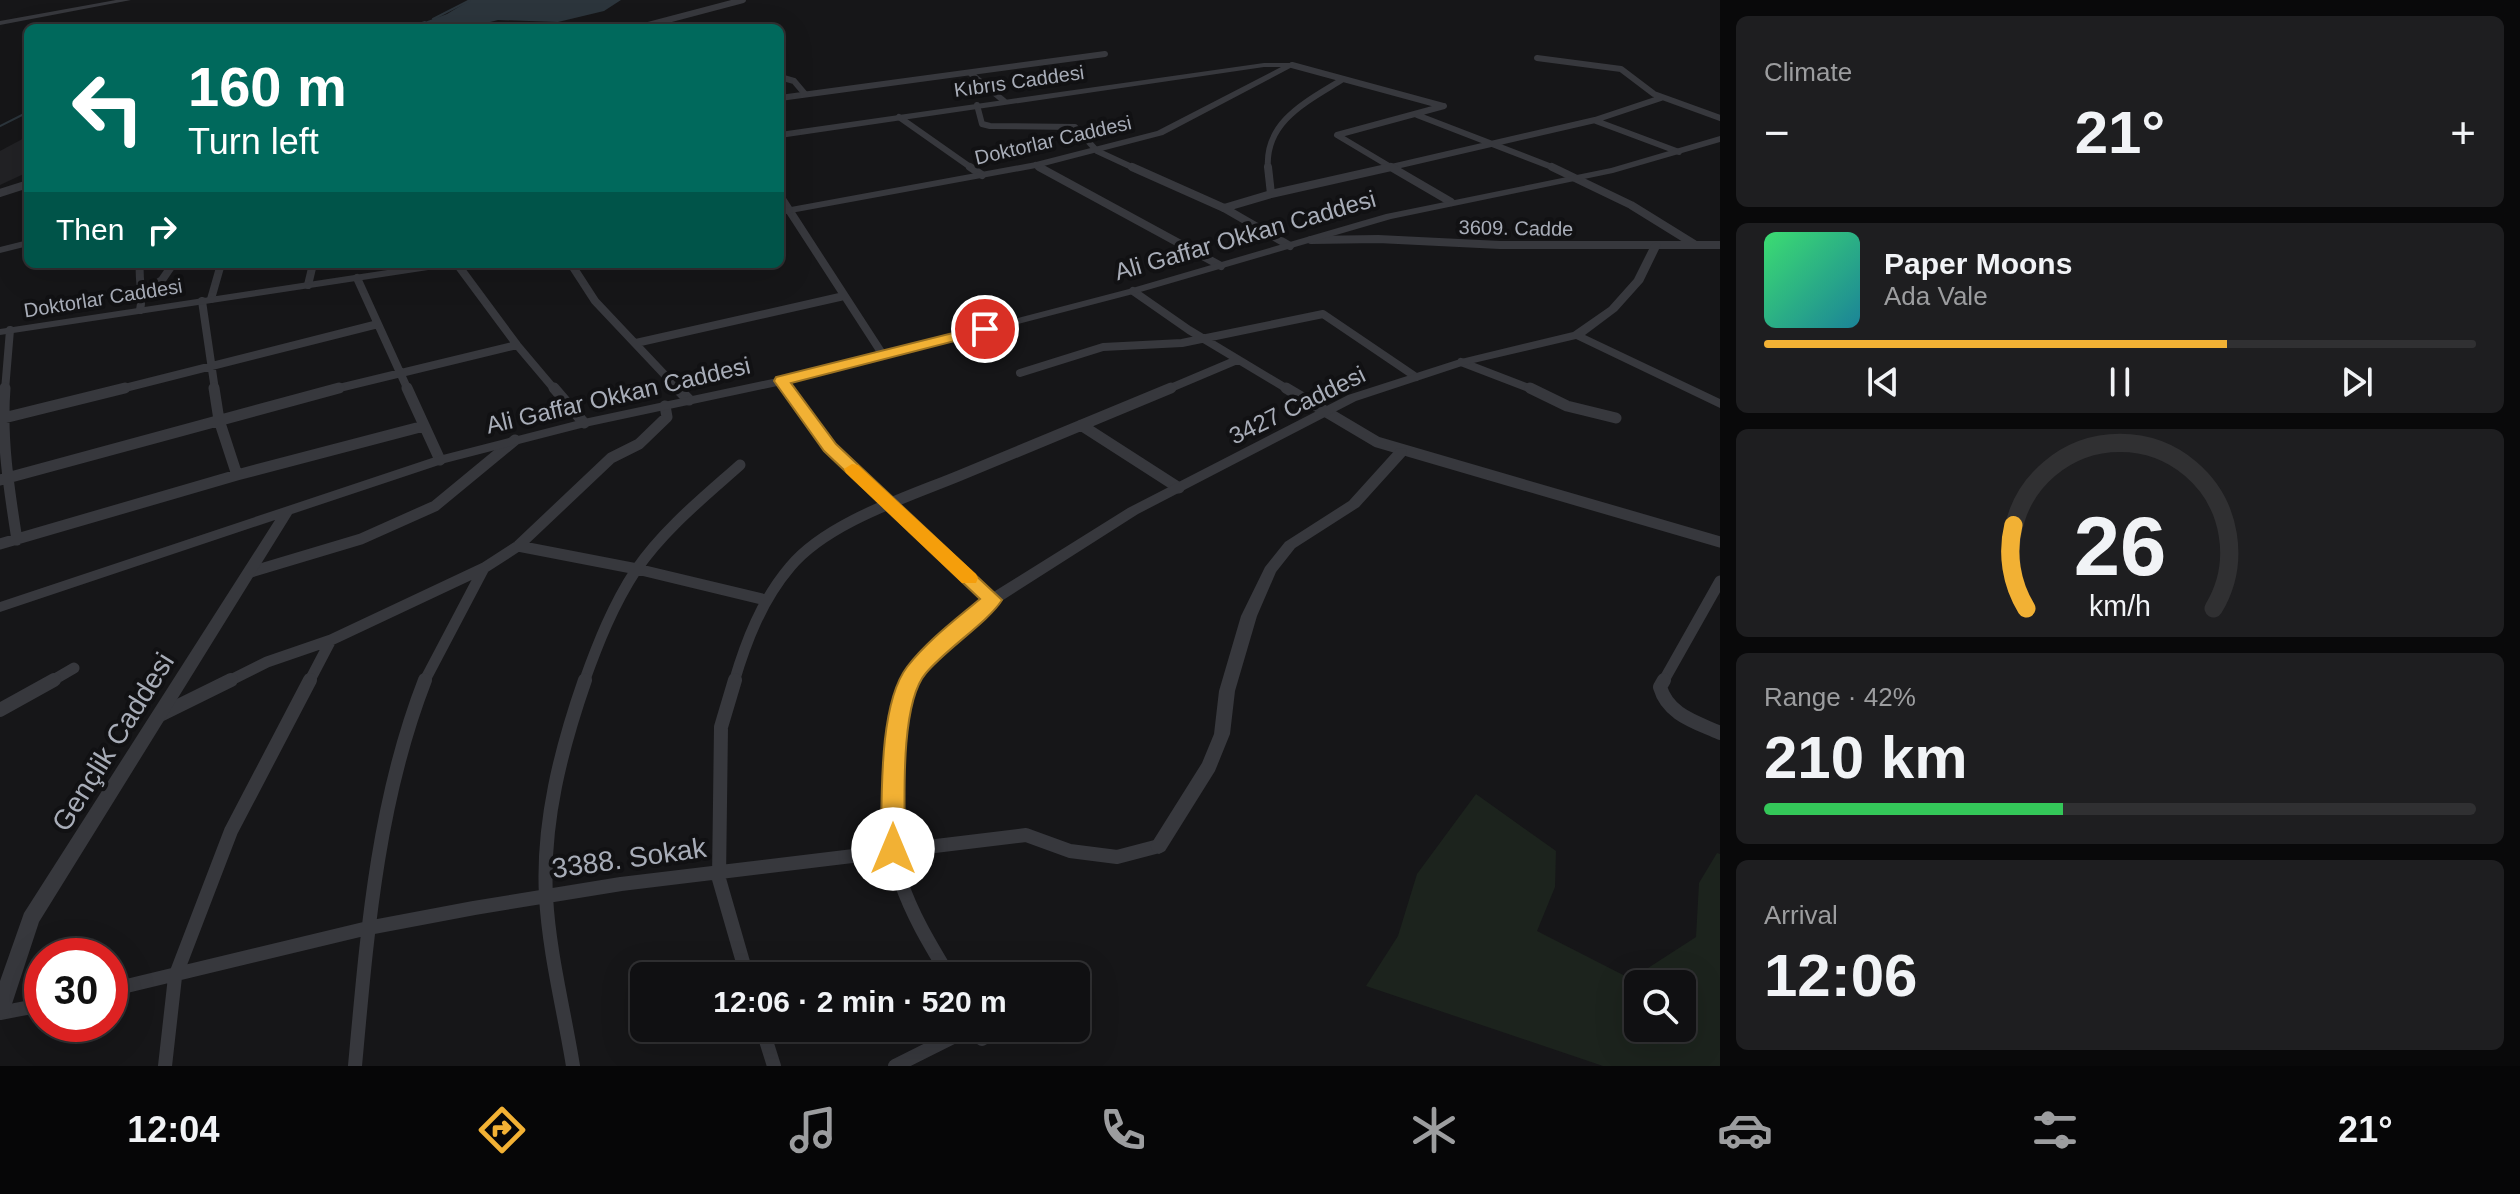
<!DOCTYPE html>
<meta charset="utf-8">
<style>
body{margin:0;font-family:Helvetica,sans-serif;background:#1e1e20;color:#f1f3f6;height:100vh;display:flex;flex-direction:column;font-size:30px;white-space:nowrap}
*{box-sizing:border-box;margin:0}
p{font-size:26px;color:#9c9d9f}
.icon{flex:none;width:44px;height:44px;fill:none;stroke:currentColor;stroke-width:2;stroke-linecap:round;stroke-linejoin:round}
.map{position:relative;flex:1;overflow:hidden}
.drawer{display:flex;flex-direction:column;gap:16px;padding:16px;background:#09090a;width:800px}
.drawer>*{flex:none}
.top-card{position:absolute;left:24px;top:24px;width:760px;height:244px;border-radius:12px;box-shadow:0 8px 32px #0002,0 0 0 2px #303032;background:#00695c;color:#fff;overflow:hidden}
.tools{position:absolute;left:1624px;top:970px;display:grid;gap:16px}
.tools a{display:grid;place-items:center;width:72px;height:72px;border-radius:12px;background:#101012;box-shadow:0 8px 32px #0002,0 0 0 2px #303032;font-size:40px}
.speed{position:absolute;left:24px;top:938px;display:flex;gap:16px;font-size:40px;font-weight:700;text-align:center}
.speed>*{display:grid;place-content:center;width:104px;height:104px;border-radius:50%;background:#101012;box-shadow:0 8px 32px #0002,0 0 0 2px #303032;line-height:1}
.speed .limit{border:12px solid #d22;background:#fff;color:#111}
.pin{position:absolute;display:grid;place-items:center;width:68px;height:68px;color:#fff;margin:-34px;border:4px solid #fff;border-radius:50%;box-shadow:0 2px 8px #0007}
.me{position:absolute;width:88px;margin:-44px;rotate:0deg;stroke-linejoin:round;filter:drop-shadow(0 0 6px #0008)}
.turn{display:flex;align-items:center;gap:28px;height:168px;padding:0 32px;font-size:36px}
.turn .icon{width:104px;height:104px;stroke-width:2.5}
.turn b{display:block;font-size:56px;line-height:68px}
.then{display:flex;align-items:center;height:76px;padding:0 32px;background:#0003;gap:16px;font-size:30px}
.big{font-size:60px;font-weight:600;line-height:1.1}
.drawer .tile{flex:1;display:flex;flex-direction:column;justify-content:center;gap:12px;min-width:0;padding:0 28px;border-radius:12px;background:#1e1e20}
.drawer .dial{align-items:center;gap:0}
.dial svg{height:208px;overflow:visible;fill:none;stroke:#303032;stroke-width:7;stroke-linecap:round;text-anchor:middle}
.dial text{fill:#f1f3f6;stroke:none}
.song{display:flex;align-items:center;gap:24px}
.cover{width:96px;height:96px;border-radius:12px;background:linear-gradient(135deg,hsl(140 70% 55%),hsl(190 70% 35%))}
.played{height:8px;border-radius:4px;background:linear-gradient(90deg,#f2b134 65%,#303032 65%)}
.keys{display:flex;justify-content:space-around;direction:ltr}
.heat{display:flex;justify-content:space-between;align-items:center;font-size:44px;direction:ltr}
.charge{height:12px;border-radius:6px;background:linear-gradient(90deg,#34c759 42%,#303032 0)}
.trip{position:absolute;left:630px;top:962px;width:460px;height:80px;border-radius:12px;background:#101012;box-shadow:0 8px 32px #0002,0 0 0 2px #303032;font-weight:600;line-height:80px;text-align:center}
.menu{display:flex;height:128px;justify-content:space-around;align-items:center;background:#060607;color:#9c9d9f}
.menu .icon{width:56px;height:56px}
.menu .on{color:#f2b134}
.menu b{font-size:36px;color:#f1f3f6}
main{display:flex;flex:1;min-height:0}
.map>svg:first-child{display:block}
.built{fill:#222225}
.green{fill:#1c231d;fill-rule:evenodd}
.water{fill:#2c353c}
.lines{fill:none;stroke-linecap:round;stroke-linejoin:round}
.stream{stroke:#2c353c;stroke-width:2}
.minor-far3{stroke:#37383d;stroke-width:6}
.minor-far2{stroke:#37383d;stroke-width:8}
.minor-far1{stroke:#37383d;stroke-width:11}
.minor{stroke:#37383d;stroke-width:14}
.tertiary{fill:#37383d;fill-rule:evenodd}
.route{fill:#f2b134;stroke:#9d7322;stroke-width:2}
.slow{fill:#f59e0b}
.labels{text-anchor:middle;dominant-baseline:central;stroke-width:8;stroke-linejoin:round;paint-order:stroke}
.far-street-label{font-size:20px;fill:#a8adb8;stroke:#111113}
.street-label{font-size:24px;fill:#a8adb8;stroke:#111113}
.near-street-label{font-size:28px;fill:#a8adb8;stroke:#111113}
</style>
<main>
<div class="map">
<svg width="1720" height="1066" viewBox="0 0 1720 1066">
<rect width="100%" height="100%" fill="#161618"/>
<path class="built" d="M28 136V172L0 185V151Z"/>
<path class="green" d="M1476 794 1556 851 1555 887 1537 931 1631 979 1696 937 1699 883 1717 853 1720 854V1066H1603L1366 986 1398 936 1417 874ZM1638 984H1682V1028H1638Z"/>
<path class="water" d="M470 0H621L604 11 558 22 498 20 467 28H423L422 23 447 14Z"/>
<g class="lines">
<path class="stream" d="M433 19 470 0
M406 28 425 22
M0 126 28 112"/>
<path class="minor-far3" d="M637 28 743 0
M1537 58 1621 69 1654 94 1720 118
M1292 65 1443 106
M970 73 1004 101
M780 77 794 81 805 94
M780 98 1105 54
M977 105 982 124 990 126 1075 127 1097 151 1136 169
M1417 115 1557 169
M899 117 973 169
M1596 121 1679 152
M1036 165 1042 169
M1268 169C1264 121 1308 101 1343 79
M1383 169 1595 120 1661 98
M1394 169 1337 135 1444 106"/>
<path class="minor-far2" d="M970 167 982 175
M1039 167 1221 266
M1132 167 1224 208 1290 246
M1391 167 1451 202
M1552 167 1631 205 1694 244
M0 193 28 184
M1271 194 1391 167
M780 196 883 355
M1224 208 1271 194 1268 167
M1311 240 1378 239 1500 245H1720
M140 264C138 281 144 293 140 310
M457 264 517 345 555 390
M571 264 595 301 679 390
M357 278 408 390
M308 285 313 264
M1133 291 1189 330 1289 390
M144 292 162 280 173 264
M211 299 221 264
M202 301 215 390
M636 343 844 296
M1461 362 1534 390
M1020 373 1103 347 1182 343 1323 314 1416 377
M782 381 788 390
M5 390 10 330
M117 390 378 324
M331 390 517 345
M1166 390 1237 360"/>
<path class="minor-far1" d="M5 388C1 439 9 489 17 540
M214 388 219 420 237 475
M407 388 440 460
M554 388 584 423
M677 388 689 400
M787 388 830 448 992 600C964 623 924 646 910 682
M1286 388 1377 442 1720 542
M1530 388 1567 406 1616 418
M0 419 125 388
M1081 425 1179 488
M0 480 339 388
M0 544 237 475 424 426
M518 546 637 569 766 600
M251 572 361 539 435 506 515 440
M50 682 74 668
M227 682 267 662 331 640 484 568 518 546 611 458 639 444 667 417 665 406
M309 682 331 640
M424 682 484 568
M584 682C598 643 613 605 636 570 663 530 704 497 740 465
M734 682C746 641 762 600 790 567 827 522 908 497 961 475 1031 446 1101 417 1171 388
M1663 682 1720 581"/>
<path class="minor" d="M735 680 721 727 719 879 747 976
M911 680C890 734 881 826 901 882 912 915 931 946 949 976
M1664 680 1660 687C1668 715 1696 722 1720 733
M0 710 54 680
M160 715 231 680
M110 990 368 928 474 908 621 884 1026 835 1070 851 1117 857 1159 846
M0 1013 42 1005
M762 1028 774 1066
M977 1028 982 1039
M165 1066 175 977 231 831 310 680
M355 1066C367 935 377 803 425 680
M573 1066C564 1010 549 953 546 896 542 823 561 749 585 680
M895 1066 971 1028"/>
<path class="tertiary" d="M116 0H131L0 25V21Z
M1264 63H1292L1296 65 1163 135 1036 168 780 215V209L1036 162 1157 131 1281 67H1264L780 138V132Z
M1720 136V142L1613 173 1391 219 1137 293 930 347 782 385 585 427 445 463 292 514 39 922 10 1010 7 1017 0 1020V981L24 913 275 520 0 612V602L435 457 584 419 782 377 922 343 1129 289 1386 214 1611 168Z
M28 240V246L0 253V247Z
M1656 242 1661 245 1643 282 1617 311 1585 335 1720 399V408L1576 339 1465 365 1356 401 1138 514 997 604H987L985 600 987 596 1128 508 1348 395 1457 360 1573 332 1609 307 1634 279 1651 245Z
M427 264H453L448 267 0 335V329Z
M1401 448 1406 449 1407 452 1406 455 1359 507 1295 548 1276 572 1257 616 1235 691 1230 734 1215 771 1165 851 1159 854 1153 851 1150 846 1153 841 1202 763 1214 734 1219 691 1241 616 1265 567 1285 542 1349 501 1396 449Z"/>
</g>
<path class="route" d="M985 325 992 329 990 332 791 383 836 444 1002 600C988 622 946 649 926 673 899 704 905 808 905 849L901 856 893 859 884 856 881 849C882 802 878 705 907 667 927 641 955 620 980 599L824 451 774 381 776 377Z"/>
<path class="slow" d="M852 464 858 465 976 574 978 578 976 583H962L846 473 844 469Z"/>
<g class="labels">
<g class="far-street-label">
<text transform="translate(1019 81) rotate(-8)">Kıbrıs Caddesi</text>
<text transform="translate(1053 140) rotate(-13)">Doktorlar Caddesi</text>
<text transform="translate(1516 228) rotate(1)">3609. Cadde</text>
<text transform="translate(103 298) rotate(-9)">Doktorlar Caddesi</text>
</g>
<g class="street-label">
<text transform="translate(1245 235) rotate(-16)">Ali Gaffar Okkan Caddesi</text>
<text transform="translate(618 395) rotate(-13)">Ali Gaffar Okkan Caddesi</text>
<text transform="translate(1297 405) rotate(-26)">3427 Caddesi</text>
</g>
<g class="near-street-label">
<text transform="translate(113 742) rotate(-58)">Gençlik Caddesi</text>
<text transform="translate(629 858) rotate(-8)">3388. Sokak</text>
</g>
</g>
</svg>
<div class="tools">
<a><svg class="icon" aria-label="search" viewBox="0 0 24 24"><circle cx="10" cy="10" r="6"/><path d="M15 15l6 6"/></svg></a>
</div>
<div class="speed"><div class="limit">30</div></div>
<div class="pin" style="left:985px;top:329px;background:#d93025"><svg class="icon" aria-label="arrive" viewBox="0 0 24 24"><path d="M6 21V4h12l-3 4 3 4H6"/></svg></div>
<svg class="me" style="left:893px;top:849px" viewBox="-20 -20 40 40"><circle r="19" fill="#fff"/><path d="M0-13L10 11 0 6-10 11z" fill="#f2b134"/></svg>
<div class="trip">12:06 · 2 min · 520 m</div>
<div class="top-card">
<div class="turn"><svg class="icon" aria-label="left" viewBox="0 0 24 24"><path d="M17 20v-9H6M10 6l-5 5 5 5"/></svg><div><b>160 m</b>Turn left</div></div>
<div class="then">Then<svg class="icon" aria-label="right" viewBox="0 0 24 24"><path d="M7 20v-9h11M14 6l5 5-5 5"/></svg></div>
</div>
</div>
<section class="drawer">
<div class="tile"><p>Climate</p>
<div class="heat"><a>−</a><b class="big">21°</b><a>+</a></div>
</div>
<div class="tile">
<div class="song"><i class="cover"></i><div><b>Paper Moons</b><p>Ada Vale</p></div></div>
<div class="played"></div>
<div class="keys"><svg class="icon" aria-label="previous" viewBox="0 0 24 24"><path d="M18 5L8 12l10 7zM5 5v14"/></svg><svg class="icon" aria-label="pause" viewBox="0 0 24 24"><path d="M8 5v14M16 5v14"/></svg><svg class="icon" aria-label="next" viewBox="0 0 24 24"><path d="M6 5l10 7-10 7zM19 5v14"/></svg></div>
</div>
<div class="tile dial"><svg viewBox="0 0 100 80">
<path d="M14 69A42 42 0 1 1 86 69"/>
<path d="M14 69A42 42 0 0 1 9 37" stroke="#f2b134"/>
<text x="50" y="56" font-size="32" font-weight="700">26</text>
<text x="50" y="72" font-size="11">km/h</text>
</svg></div>
<div class="tile"><p>Range · 42%</p><b class="big">210 km</b><div class="charge"></div></div>
<div class="tile"><p>Arrival</p><b class="big">12:06</b></div>
</section>
</main>
<nav class="menu">
<b>12:04</b>
<svg class="icon on" aria-label="directions" viewBox="0 0 24 24"><path d="M12 3l9 9-9 9-9-9zM9 14v-3h6M13 9l2 2-2 2"/></svg>
<svg class="icon" aria-label="music" viewBox="0 0 24 24"><path d="M9 18V5l10-2v13"/><circle cx="6" cy="18" r="3"/><circle cx="16" cy="16" r="3"/></svg>
<svg class="icon" aria-label="phone" viewBox="0 0 24 24"><path d="M5 4h4l2 5-3 2q2 4 5 5l2-3 5 2v4C11 20 4 13 5 4z"/></svg>
<svg class="icon" aria-label="climate" viewBox="0 0 24 24"><path d="M12 3v18M4 7l16 10M4 17L20 7"/></svg>
<svg class="icon" aria-label="car" viewBox="0 0 24 24"><path d="M5 17H2v-5l4-1 3-4h7l3 4 3 1v5h-3M9 17h6M6 11h13"/><circle cx="7" cy="17" r="2"/><circle cx="17" cy="17" r="2"/></svg>
<svg class="icon" aria-label="filters" viewBox="0 0 24 24"><path d="M4 7h16M4 17h16"/><circle cx="9" cy="7" r="2"/><circle cx="15" cy="17" r="2"/></svg>
<b>21°</b>
</nav>
